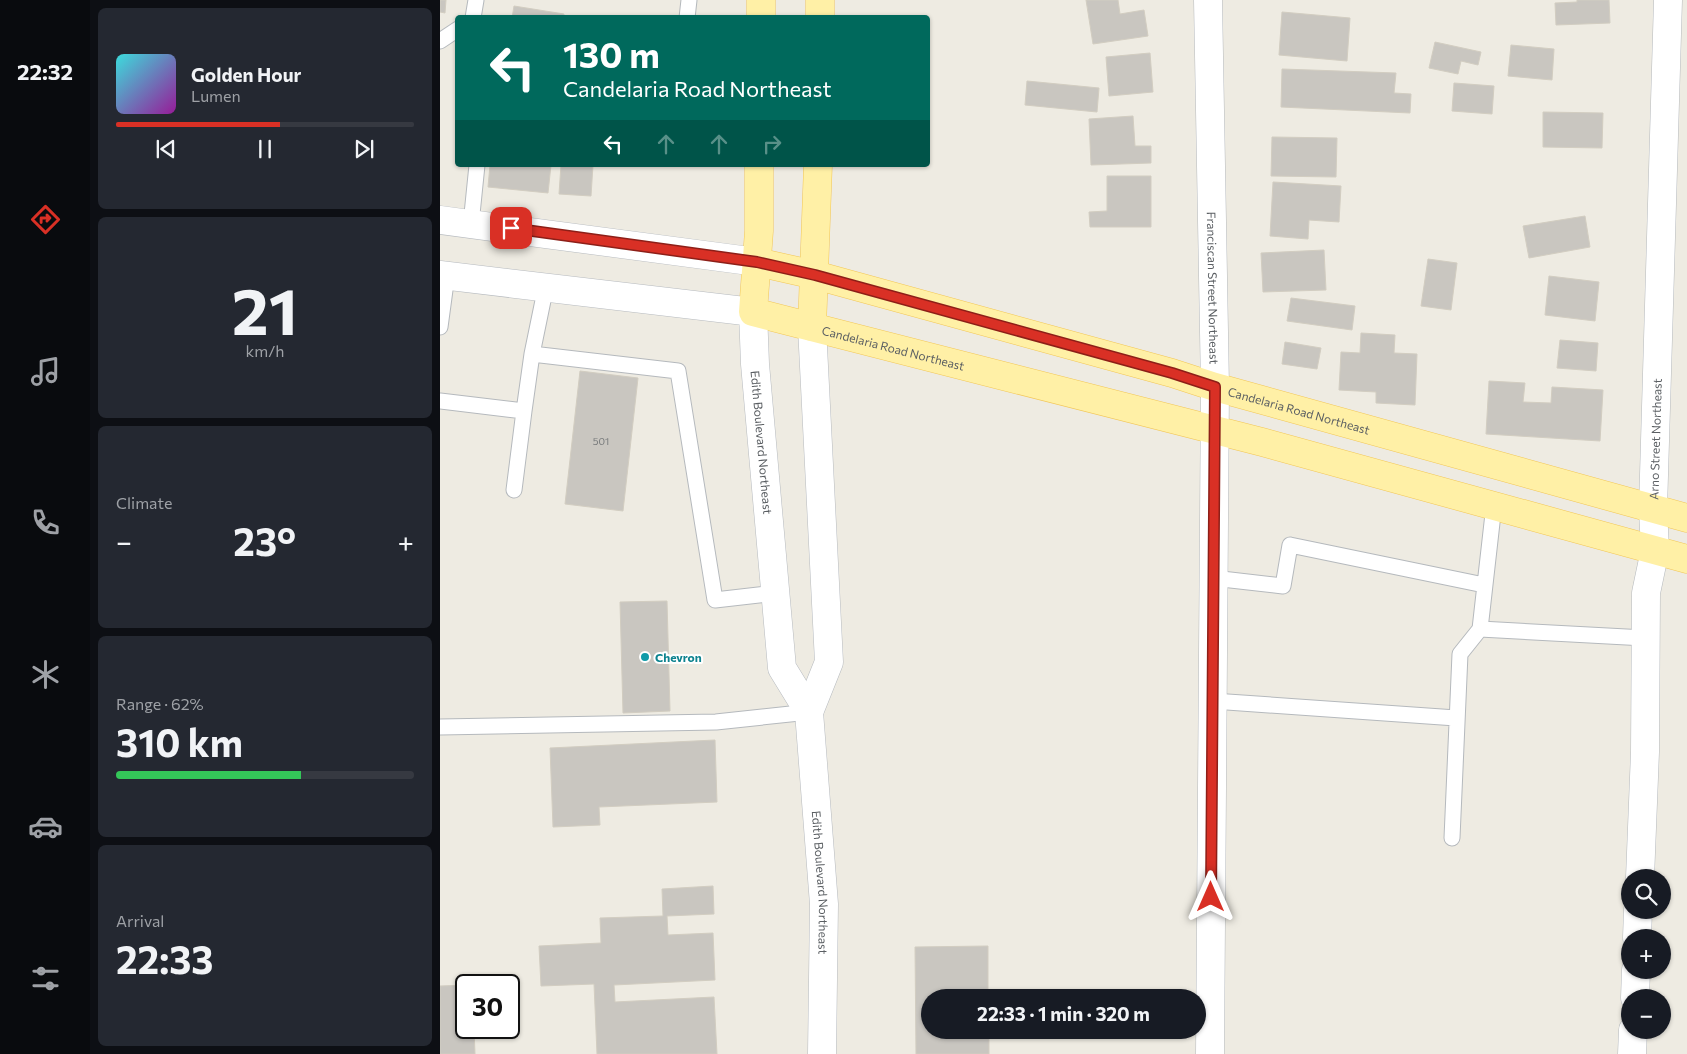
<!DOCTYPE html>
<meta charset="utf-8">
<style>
body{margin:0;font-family:Commissioner,sans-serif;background:#242831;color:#f1f3f6;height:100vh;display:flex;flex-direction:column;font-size:19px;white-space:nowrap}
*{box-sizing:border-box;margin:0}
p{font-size:16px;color:#9ea1a6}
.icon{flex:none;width:28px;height:28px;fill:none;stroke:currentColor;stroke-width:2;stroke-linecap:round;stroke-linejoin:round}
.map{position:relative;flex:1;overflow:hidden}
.details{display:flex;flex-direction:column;gap:8px;padding:8px;background:#0d0f14;width:350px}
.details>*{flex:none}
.hud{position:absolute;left:15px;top:15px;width:475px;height:152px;border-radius:5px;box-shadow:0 1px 4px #0004;background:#00695c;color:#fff;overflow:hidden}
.tools{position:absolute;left:1181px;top:869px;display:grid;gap:10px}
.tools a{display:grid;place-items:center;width:50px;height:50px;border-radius:50%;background:#171b24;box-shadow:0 1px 4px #0004;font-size:25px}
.speed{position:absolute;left:15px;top:974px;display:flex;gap:10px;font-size:25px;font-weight:700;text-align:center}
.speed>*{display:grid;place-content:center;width:65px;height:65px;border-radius:50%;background:#171b24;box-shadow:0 1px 4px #0004;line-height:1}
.speed .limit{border:2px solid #111;border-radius:8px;background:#fff;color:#111}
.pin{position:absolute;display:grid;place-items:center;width:42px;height:42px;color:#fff;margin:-21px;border-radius:10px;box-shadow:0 2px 8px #0006}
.me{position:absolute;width:55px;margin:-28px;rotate:0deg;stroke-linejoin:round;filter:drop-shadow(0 0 4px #0008)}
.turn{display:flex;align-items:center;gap:18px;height:105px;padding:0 25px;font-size:22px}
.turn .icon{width:65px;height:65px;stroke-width:2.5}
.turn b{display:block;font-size:35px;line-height:42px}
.lanes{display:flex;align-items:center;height:48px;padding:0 25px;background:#0003;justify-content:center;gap:25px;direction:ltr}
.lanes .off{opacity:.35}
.big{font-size:38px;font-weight:700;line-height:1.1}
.details .widget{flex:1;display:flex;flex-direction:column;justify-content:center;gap:8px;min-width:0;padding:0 18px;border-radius:8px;background:#242831}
.details .dial{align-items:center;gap:0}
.dial b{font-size:65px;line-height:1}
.song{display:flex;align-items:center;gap:15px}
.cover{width:60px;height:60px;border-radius:8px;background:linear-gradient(135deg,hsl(180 70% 55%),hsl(300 70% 35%))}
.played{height:5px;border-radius:2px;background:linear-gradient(90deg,#d93025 55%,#363941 55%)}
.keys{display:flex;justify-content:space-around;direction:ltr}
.heat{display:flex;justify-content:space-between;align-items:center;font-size:28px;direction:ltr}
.charge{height:8px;border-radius:4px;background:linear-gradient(90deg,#34c759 62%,#363941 0)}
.trip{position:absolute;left:481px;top:989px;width:285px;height:50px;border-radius:25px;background:#171b24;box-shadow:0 1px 4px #0004;font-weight:700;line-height:50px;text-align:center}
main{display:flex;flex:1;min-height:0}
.dock{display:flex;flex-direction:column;width:90px;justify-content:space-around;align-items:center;background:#090b0e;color:#9ea1a6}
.dock .icon{width:35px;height:35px}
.dock .current{color:#d93025}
.dock b{font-size:22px;color:#f1f3f6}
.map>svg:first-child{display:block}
.building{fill:#c9c6c0;stroke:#d2cdc1}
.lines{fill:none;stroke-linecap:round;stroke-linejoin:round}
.lane-casing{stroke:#b5b9bd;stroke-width:17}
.street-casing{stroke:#b5b9bd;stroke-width:29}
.secondary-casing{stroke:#b6babf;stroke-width:29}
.primary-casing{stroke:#f2c657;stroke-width:29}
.lane{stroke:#fff;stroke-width:15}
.street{stroke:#fff;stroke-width:28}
.secondary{stroke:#fff;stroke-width:28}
.primary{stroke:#fff0a6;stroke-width:28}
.route-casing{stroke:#8d1f18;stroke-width:12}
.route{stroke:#d93025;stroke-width:9}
.culture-dot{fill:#0f9aa8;stroke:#fff;stroke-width:2}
.labels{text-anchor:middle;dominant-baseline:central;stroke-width:4;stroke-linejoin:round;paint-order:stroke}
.number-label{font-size:10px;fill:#76797a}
.street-label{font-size:12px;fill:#5b5f63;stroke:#fff}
.culture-label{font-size:12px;font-weight:bold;fill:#0d838f;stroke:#fff;text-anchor:start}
</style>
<main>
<nav class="dock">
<b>22:32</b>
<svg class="icon current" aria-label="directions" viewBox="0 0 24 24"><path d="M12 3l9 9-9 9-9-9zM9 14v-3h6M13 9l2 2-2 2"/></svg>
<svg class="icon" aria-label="music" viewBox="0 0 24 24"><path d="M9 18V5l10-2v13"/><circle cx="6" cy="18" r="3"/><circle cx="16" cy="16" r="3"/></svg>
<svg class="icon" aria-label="phone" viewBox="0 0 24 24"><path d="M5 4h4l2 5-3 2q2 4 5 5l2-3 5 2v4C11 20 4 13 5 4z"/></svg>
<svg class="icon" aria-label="climate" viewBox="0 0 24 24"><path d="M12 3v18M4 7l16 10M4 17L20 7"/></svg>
<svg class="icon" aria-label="car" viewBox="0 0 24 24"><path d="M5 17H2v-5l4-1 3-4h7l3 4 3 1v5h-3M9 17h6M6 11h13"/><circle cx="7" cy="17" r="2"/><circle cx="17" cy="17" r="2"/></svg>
<svg class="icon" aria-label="filters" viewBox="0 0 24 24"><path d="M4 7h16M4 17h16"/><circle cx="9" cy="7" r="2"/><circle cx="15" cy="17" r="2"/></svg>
</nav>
<section class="details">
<div class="widget">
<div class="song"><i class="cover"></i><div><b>Golden Hour</b><p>Lumen</p></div></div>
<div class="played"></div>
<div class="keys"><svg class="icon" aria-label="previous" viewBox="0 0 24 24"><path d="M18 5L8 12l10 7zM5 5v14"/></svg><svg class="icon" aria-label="pause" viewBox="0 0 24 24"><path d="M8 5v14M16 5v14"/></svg><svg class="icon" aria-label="next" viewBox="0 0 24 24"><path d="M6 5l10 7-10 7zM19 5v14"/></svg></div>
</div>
<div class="widget dial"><b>21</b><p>km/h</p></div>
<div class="widget"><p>Climate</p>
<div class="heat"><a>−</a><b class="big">23°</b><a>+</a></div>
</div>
<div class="widget"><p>Range · 62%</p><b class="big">310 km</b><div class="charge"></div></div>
<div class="widget"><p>Arrival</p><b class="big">22:33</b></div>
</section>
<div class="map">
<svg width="1247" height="1054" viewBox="0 0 1247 1054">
<rect width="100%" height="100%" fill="#eeebe2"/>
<path class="building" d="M0 0H6L5 13 0 12Z
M646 0H678L680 14 704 10 708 36 653 44Z
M1137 0H1169L1170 23 1116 25 1115 3 1137 2Z
M74 6 124 14V18H72Z
M842 12 910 18 907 61 839 55Z
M995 42 1041 52 1038 65 1021 61 1018 74 989 68Z
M1071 45 1114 49 1112 80 1068 76Z
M710 53 713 92 669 96 666 57Z
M842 69 956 73 954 93 971 94 970 113 841 107Z
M587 81 659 88 657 112 585 105Z
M1014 83 1054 86 1052 114 1012 111Z
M1103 112 1163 113 1162 148 1103 147Z
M693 116 695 146H711V163L651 165 649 119Z
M832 137 897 138 896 177 831 176Z
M50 165H111L108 193 48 187Z
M121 165H153L151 196 119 194Z
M667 176H711V227H650L649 212 667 211Z
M833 182 901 186 899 222 869 220 868 239 830 236Z
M1145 216 1150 247 1089 258 1083 226Z
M884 250 886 290 823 292 821 253Z
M988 259 1017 263 1011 310 981 306Z
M1109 276 1159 282 1155 321 1105 315Z
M851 298 915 306 912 330 847 321Z
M921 333 955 335 954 353 977 354 975 405 936 403V392L899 390 901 352 920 353Z
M1120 340 1158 343 1156 371 1117 368Z
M845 342 881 348 877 369 842 364Z
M140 371 198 378 183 511 125 504Z
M1049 381 1085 383 1083 402 1111 403 1112 387 1163 390 1160 441 1046 434Z
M227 601 230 711 183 713 180 602Z
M275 740 277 802 159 807 160 825 113 827 110 748Z
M273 886 274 914 227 916 228 935 273 933 275 980 174 985 175 1002 274 997 277 1054H157L154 984 101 986 99 946 161 943 160 918 223 916 222 889Z
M548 946V998H490V1030H549V1054H476L475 947Z
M26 985V1028H34L35 1054H0V986Z"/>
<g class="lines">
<defs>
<path id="lane" d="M33 18 36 0
M247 18 249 0
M0 41 18 29
M31 224 37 165
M106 286 92 354 238 371 275 600 336 593
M0 327 7 275
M0 401 84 411 92 354
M74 490 84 411
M1054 505 1040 629 1205 638
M773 578 843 586 850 545 1044 585
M773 701 1016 718
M0 727 276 722 369 712
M1012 838 1020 654 1040 629"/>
<g id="street">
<path id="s1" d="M768 0 775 387 770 1054"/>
<path id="s2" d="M1200 878 1205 752 1206 593 1215 550 1213 509 1228 0"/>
<path d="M1197 938 1198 910"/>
<path d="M1195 998 1196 970"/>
<path d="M1192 1054 1193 1030"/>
</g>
<g id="secondary">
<path d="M0 220 317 262"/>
<path id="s3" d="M0 275 313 312 315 364 342 668 369 712 384 904 382 1054"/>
<path d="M369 712 389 662 372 327"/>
</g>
<g id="primary">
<path d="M321 18V0"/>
<path d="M380 18V0"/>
<path id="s4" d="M319 165V231L313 312 822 442 1247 559"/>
<path id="s5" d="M317 262 375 275 732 373 775 387 1247 518"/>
<path d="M372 327 378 165"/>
</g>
</defs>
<use href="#lane" class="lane-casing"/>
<use href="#street" class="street-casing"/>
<use href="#secondary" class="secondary-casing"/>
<use href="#primary" class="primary-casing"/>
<use href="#lane" class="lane"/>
<use href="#street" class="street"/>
<use href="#secondary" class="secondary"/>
<use href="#primary" class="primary"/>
</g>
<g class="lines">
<defs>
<path id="route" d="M71 228 317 262 375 275 732 373 775 387 771 897"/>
</defs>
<use href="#route" class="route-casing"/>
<use href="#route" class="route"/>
</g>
<circle class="culture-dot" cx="205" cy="657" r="5"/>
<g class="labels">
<g class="number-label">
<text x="161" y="441">501</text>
</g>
<g class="street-label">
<text stroke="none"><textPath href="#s1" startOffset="288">Franciscan Street Northeast</textPath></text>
<text stroke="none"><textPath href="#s4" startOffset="292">Candelaria Road Northeast</textPath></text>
<text stroke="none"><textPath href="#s5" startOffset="562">Candelaria Road Northeast</textPath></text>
<text stroke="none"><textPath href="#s2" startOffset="440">Arno Street Northeast</textPath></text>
<text stroke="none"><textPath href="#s3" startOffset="446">Edith Boulevard Northeast</textPath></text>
<text stroke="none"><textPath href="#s3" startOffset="895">Edith Boulevard Northeast</textPath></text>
</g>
<g class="culture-label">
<text x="215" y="657">Chevron</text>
</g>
</g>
</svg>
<div class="tools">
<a><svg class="icon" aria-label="search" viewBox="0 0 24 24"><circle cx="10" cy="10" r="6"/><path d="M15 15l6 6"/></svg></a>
<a>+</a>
<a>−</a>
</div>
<div class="speed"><div class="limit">30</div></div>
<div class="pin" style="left:71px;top:228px;background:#d93025"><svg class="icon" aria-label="arrive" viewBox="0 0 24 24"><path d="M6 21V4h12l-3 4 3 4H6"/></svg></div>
<svg class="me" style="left:771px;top:897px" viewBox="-20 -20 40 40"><path d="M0-17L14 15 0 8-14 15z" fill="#d93025" stroke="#fff" stroke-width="4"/></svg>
<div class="trip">22:33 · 1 min · 320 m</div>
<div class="hud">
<div class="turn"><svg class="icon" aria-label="left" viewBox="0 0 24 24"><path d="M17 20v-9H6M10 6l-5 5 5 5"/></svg><div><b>130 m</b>Candelaria Road Northeast</div></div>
<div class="lanes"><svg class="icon" aria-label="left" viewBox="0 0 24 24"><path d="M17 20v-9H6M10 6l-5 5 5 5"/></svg><svg class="icon off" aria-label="ahead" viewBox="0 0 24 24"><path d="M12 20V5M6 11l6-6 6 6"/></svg><svg class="icon off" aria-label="ahead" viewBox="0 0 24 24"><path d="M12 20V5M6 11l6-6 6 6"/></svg><svg class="icon off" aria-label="right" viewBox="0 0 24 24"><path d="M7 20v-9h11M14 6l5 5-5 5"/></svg></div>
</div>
</div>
</main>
